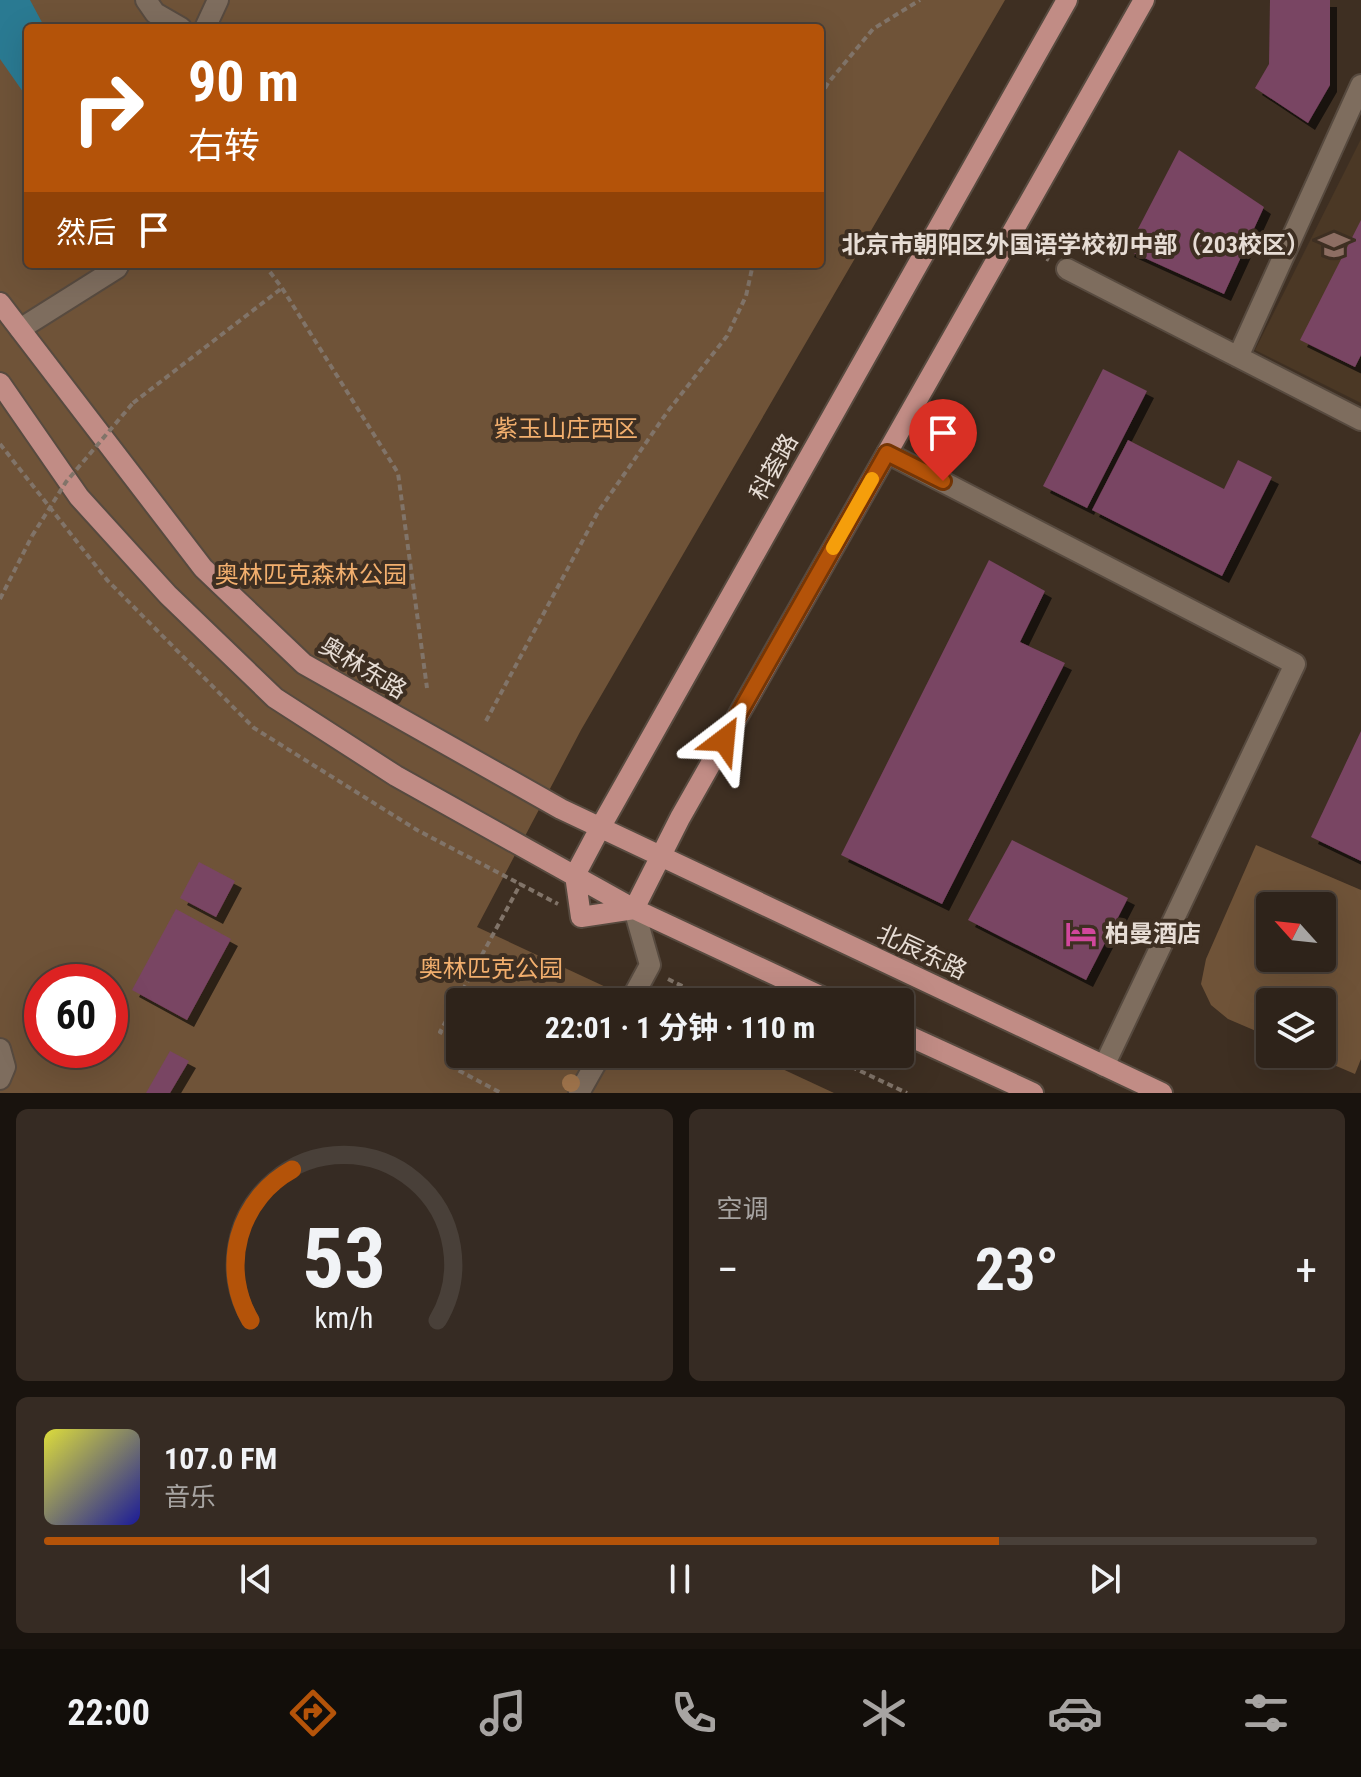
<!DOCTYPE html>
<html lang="zh">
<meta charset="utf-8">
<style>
body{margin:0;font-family:"Roboto Condensed","Noto Sans SC",sans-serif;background:#362b23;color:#f1f3f6;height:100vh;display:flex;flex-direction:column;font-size:30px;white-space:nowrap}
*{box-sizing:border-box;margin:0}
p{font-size:26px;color:#a7a4a2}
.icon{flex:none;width:44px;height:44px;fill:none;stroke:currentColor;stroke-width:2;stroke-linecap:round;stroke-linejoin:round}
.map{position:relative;height:1093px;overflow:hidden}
.side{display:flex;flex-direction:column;gap:16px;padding:16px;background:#19130e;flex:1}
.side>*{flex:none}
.top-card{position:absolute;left:24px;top:24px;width:800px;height:244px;border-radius:8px;box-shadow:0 8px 32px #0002,0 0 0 2px #494039;background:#b45309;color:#fff;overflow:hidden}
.needle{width:52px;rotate:297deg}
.buttons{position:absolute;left:1256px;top:892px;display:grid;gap:16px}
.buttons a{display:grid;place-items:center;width:80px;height:80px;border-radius:8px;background:#2e231a;box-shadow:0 8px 32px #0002,0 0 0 2px #494039;font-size:40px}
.speed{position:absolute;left:24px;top:964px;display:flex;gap:16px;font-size:40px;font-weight:700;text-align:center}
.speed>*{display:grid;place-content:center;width:104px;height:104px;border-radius:50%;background:#2e231a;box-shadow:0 8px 32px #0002,0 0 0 2px #494039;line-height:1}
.speed .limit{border:12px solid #d22;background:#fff;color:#111}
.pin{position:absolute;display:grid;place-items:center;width:68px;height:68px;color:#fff;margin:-82px -34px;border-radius:50% 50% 50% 0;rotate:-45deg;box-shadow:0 0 8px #0007}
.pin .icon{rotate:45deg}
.me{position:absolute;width:88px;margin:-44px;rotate:29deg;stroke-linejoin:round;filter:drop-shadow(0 0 6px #0008)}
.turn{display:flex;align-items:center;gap:28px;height:168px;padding:0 32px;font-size:36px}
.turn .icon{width:104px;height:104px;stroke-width:2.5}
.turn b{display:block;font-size:56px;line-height:68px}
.then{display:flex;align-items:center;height:76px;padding:0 32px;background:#0003;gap:16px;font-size:30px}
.big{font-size:60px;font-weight:700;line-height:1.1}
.side .card{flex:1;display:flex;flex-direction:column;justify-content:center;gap:12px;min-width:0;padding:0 28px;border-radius:12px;background:#362b23}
.side .dial{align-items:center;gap:0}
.dial svg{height:208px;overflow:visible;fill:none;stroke:#494039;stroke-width:7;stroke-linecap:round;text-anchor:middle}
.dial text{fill:#f1f3f6;stroke:none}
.song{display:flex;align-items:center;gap:24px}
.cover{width:96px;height:96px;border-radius:12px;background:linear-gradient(135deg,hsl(60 70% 55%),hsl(240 70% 35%))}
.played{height:8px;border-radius:4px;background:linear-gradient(90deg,#b45309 75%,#494039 75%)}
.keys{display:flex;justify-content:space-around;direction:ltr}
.heat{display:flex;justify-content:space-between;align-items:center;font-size:44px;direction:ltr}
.side .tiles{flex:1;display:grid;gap:16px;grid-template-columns:1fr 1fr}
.card:last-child{grid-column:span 2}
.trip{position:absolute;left:446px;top:988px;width:468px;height:80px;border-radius:8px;background:#2e231a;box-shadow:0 8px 32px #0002,0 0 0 2px #494039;font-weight:700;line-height:80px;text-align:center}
.tab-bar{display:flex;height:128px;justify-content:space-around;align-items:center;background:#120e0a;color:#a7a4a2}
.tab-bar .icon{width:56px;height:56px}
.tab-bar .active{color:#b45309}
.tab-bar b{font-size:36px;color:#f1f3f6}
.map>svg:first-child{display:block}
.built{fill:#4b3825}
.green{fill:#6f5338;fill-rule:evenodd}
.water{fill:#2a7a92}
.building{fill:#794463;filter:url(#shadow)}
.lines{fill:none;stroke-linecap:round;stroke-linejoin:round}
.minor-casing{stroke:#574a3f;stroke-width:24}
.major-casing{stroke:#574a3f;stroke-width:24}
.path{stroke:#817469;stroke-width:4;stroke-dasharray:6 4;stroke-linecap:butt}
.minor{stroke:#7e6d5e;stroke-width:20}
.major{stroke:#c18c85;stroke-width:20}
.path-bridge{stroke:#817469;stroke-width:4;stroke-dasharray:6 4;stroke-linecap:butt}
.tree{fill:#a1754c}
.route-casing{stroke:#753606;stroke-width:20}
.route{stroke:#b45309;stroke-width:14}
.slow{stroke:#f59e0b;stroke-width:14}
.labels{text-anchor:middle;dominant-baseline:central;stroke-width:8;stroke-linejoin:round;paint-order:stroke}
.poi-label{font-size:24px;font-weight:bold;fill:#e7ddd5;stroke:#3e2f22;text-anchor:end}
.park-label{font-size:24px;fill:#f2af6e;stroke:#3e2f22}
.street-label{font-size:24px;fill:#e7ddd5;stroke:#3e2f22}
</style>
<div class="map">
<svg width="1361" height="1093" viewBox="0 0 1361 1093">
<defs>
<filter id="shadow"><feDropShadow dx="7" dy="7" stdDeviation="0" flood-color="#0009"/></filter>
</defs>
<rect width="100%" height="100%" fill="#3e2f22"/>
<path class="built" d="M1361 139V403L1255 350Z"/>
<path class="green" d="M0 0H1005L581 730 477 927 638 1002H460V1054H750L834 1093H0ZM28 28H820V264H28ZM42 982H110V1050H42Z
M1256 845 1361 890V1059L1355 1074 1308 1054H1322V1002H1270V1037L1228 1019 1211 1005 1201 984 1206 959ZM1270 906H1322V958H1270Z"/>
<path class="water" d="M0 0H30L45 28H28V99L0 59Z"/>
<path class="building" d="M1270 0H1330V85L1308 123 1255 88 1269 64Z
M1179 150 1264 207 1224 294 1127 250Z
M1361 220V355L1355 367 1300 340Z
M1103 369 1147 391 1087 508 1043 486Z
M1128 440 1224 489 1238 460 1272 477 1222 576 1092 510Z
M989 560 1045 591 1020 642 1065 663 942 904 841 855Z
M1361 731V861L1311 837Z
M1012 840 1128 898 1086 980 968 920Z
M199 862 235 881 216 917 180 898Z
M176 909 231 939 187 1020 132 990Z
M170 1051 189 1061 170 1093H146Z"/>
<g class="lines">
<defs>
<path id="minor" d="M146 0 155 13 181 28
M205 28 218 0
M1067 269 1361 420
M20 329 117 268 119 264
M1238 357 1361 85
M887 453 1295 664 1104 1066
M630 1002 650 965 634 909
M0 1049 5 1067 0 1079
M579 1093 601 1054"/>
<path id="major" d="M1067 0 600 828 575 875 581 917 634 909 680 818 1144 0
M0 303 203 568 304 664 561 809 1162 1093
M0 383 79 497 168 595 275 698 396 776 634 909 833 1002
M900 1032 1033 1093"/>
</defs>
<use href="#minor" class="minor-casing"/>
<use href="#major" class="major-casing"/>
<path class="path" d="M820 97 828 83 873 29 920 0
M1029 249 1049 260
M264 264 282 288 398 473 427 688
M133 403 282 288
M0 444 107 580 254 728 417 830 558 904
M0 599 32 536
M486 721 598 512 668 411 727 336 746 296 753 264
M668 979 714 1002
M460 1043 440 1032 521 883
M464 1054 456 1069 501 1093
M824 1054 907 1093"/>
<use href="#minor" class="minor"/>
<use href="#major" class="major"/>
<path class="path-bridge" d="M32 536 66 482 133 403"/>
</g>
<circle class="tree" cx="571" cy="1083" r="9"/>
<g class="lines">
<defs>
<path id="route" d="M724 740 887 453 943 481"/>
</defs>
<use href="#route" class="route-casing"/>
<use href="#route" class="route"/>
<path class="slow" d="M833 548 872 479"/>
</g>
<defs>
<symbol id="school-bare" viewBox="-9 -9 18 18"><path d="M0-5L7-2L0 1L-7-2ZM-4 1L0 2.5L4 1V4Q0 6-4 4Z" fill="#8d6e63" stroke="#3e2f22" stroke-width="2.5" paint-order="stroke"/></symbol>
<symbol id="hotel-bare" viewBox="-9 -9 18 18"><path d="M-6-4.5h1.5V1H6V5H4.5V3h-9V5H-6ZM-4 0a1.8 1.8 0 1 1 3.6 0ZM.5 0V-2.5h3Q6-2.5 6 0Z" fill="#d1479c" stroke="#3e2f22" stroke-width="2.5" paint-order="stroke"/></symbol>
</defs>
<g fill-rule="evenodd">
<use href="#school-bare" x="1312" y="223" width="44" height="44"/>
<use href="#hotel-bare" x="1059" y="912" width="44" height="44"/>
</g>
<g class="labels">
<g class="poi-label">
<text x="1310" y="245">北京市朝阳区外国语学校初中部（203校区）</text>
<text x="1105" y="934" text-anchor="start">柏曼酒店</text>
</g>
<g class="park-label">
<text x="566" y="429">紫玉山庄西区</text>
<text x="311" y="575">奥林匹克森林公园</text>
<text x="491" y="969">奥林匹克公园</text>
</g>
<g class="street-label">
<text transform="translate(774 467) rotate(-61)">科荟路</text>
<text transform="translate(363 668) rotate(31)">奥林东路</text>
<text transform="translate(922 952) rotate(25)">北辰东路</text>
</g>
</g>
</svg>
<div class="buttons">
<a><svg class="needle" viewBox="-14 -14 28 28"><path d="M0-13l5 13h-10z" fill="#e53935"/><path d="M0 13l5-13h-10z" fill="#a7a4a2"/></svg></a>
<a><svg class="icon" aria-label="layers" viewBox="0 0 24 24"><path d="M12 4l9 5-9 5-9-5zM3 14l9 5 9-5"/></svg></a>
</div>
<div class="speed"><div class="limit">60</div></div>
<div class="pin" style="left:943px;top:481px;background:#d93025"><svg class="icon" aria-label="arrive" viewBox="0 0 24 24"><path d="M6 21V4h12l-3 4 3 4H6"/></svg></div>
<svg class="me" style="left:724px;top:740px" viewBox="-20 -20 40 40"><path d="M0-17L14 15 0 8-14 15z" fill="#b45309" stroke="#fff" stroke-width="4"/></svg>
<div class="trip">22:01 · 1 分钟 · 110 m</div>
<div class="top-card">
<div class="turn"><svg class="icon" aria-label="right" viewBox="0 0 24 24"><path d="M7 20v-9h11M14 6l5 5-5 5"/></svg><div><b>90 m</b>右转</div></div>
<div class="then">然后<svg class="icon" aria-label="arrive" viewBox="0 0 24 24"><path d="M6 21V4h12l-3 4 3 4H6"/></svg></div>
</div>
</div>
<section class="side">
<div class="tiles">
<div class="card dial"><svg viewBox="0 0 100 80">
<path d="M14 69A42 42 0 1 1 86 69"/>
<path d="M14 69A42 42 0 0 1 30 11" stroke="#b45309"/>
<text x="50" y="56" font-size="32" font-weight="700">53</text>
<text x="50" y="72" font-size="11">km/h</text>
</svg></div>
<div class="card"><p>空调</p>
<div class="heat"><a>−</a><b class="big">23°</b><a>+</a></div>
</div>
<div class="card">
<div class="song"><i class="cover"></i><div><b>107.0 FM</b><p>音乐</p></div></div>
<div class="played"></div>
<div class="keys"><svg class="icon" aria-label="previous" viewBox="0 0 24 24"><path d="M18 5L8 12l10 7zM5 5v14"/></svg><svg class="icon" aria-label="pause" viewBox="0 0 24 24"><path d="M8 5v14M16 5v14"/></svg><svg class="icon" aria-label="next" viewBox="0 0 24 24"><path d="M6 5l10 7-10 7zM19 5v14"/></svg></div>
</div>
</div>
</section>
<nav class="tab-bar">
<b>22:00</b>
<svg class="icon active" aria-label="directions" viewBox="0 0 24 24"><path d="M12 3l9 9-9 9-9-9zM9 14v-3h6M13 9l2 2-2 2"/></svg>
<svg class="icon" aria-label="music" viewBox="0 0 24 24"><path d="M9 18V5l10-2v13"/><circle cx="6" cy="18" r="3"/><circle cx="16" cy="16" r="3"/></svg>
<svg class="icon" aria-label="phone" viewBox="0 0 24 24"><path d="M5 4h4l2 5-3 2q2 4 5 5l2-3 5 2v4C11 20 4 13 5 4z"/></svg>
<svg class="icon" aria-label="climate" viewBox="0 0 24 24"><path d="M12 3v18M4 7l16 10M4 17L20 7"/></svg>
<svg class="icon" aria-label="car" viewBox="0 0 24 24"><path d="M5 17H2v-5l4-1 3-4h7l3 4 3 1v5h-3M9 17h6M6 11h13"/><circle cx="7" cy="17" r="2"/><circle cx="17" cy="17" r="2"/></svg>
<svg class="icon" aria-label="filters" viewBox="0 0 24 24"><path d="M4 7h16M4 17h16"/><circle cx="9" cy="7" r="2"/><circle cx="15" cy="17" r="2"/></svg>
</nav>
